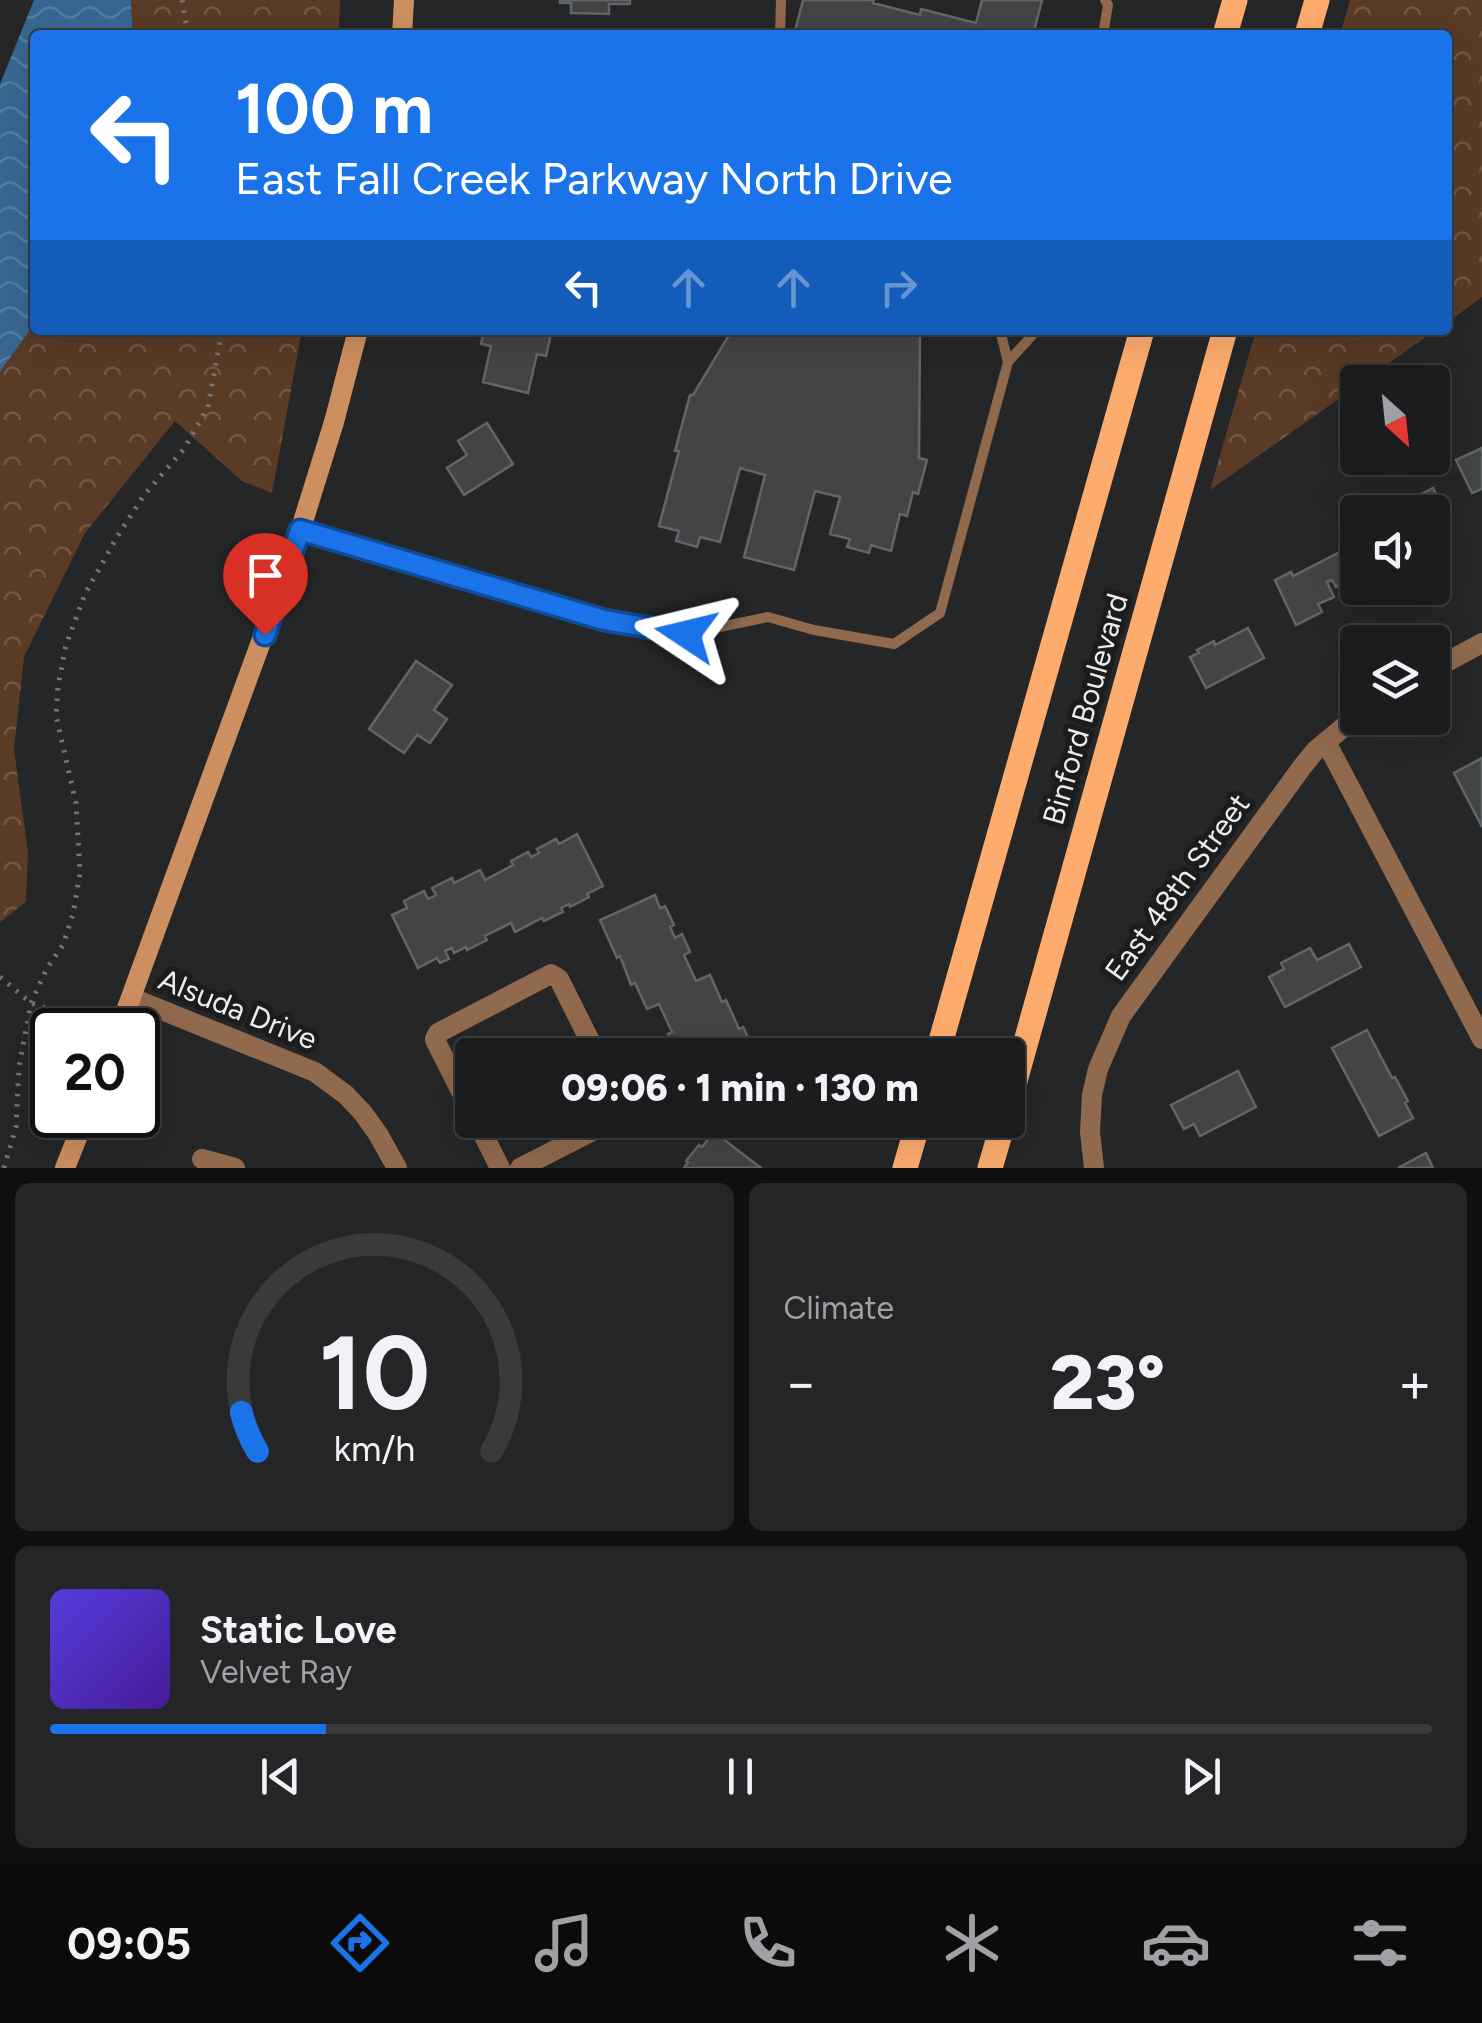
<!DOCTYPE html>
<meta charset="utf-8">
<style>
body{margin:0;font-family:Figtree,sans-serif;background:#242527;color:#f1f3f6;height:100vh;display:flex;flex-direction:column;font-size:38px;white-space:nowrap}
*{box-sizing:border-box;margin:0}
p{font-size:32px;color:#a0a1a4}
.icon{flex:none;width:55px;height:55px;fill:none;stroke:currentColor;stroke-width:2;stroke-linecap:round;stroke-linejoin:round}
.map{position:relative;height:1168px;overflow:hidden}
.sheet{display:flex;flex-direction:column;gap:15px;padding:15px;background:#0f0f10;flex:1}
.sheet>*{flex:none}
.hud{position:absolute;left:30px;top:30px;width:1422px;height:305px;border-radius:10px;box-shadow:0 10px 40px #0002,0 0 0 2px #393a3c;background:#1a73e8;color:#fff;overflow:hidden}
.needle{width:65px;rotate:153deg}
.tools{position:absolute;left:1340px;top:365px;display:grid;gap:20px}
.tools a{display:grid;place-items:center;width:110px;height:110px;border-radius:10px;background:#1b1c1e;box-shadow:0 10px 40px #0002,0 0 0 2px #393a3c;font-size:50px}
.speed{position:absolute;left:30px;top:1008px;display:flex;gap:20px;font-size:50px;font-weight:700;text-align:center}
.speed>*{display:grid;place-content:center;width:130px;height:130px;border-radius:50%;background:#1b1c1e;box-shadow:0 10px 40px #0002,0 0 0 2px #393a3c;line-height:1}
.speed .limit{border:5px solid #111;border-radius:15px;background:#fff;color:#111}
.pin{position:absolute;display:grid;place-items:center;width:85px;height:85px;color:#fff;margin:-102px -42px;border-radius:50% 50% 50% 0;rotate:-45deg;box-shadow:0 0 10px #0007}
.pin .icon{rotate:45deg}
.me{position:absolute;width:110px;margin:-55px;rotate:280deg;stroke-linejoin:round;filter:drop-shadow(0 0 8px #0008)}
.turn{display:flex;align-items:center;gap:35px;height:210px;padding:0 40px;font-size:45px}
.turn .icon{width:130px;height:130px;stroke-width:2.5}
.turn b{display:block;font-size:70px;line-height:85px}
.lanes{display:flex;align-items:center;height:95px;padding:0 40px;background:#0003;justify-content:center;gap:50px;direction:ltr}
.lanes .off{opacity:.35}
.big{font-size:75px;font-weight:800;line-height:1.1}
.sheet .widget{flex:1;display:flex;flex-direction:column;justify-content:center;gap:15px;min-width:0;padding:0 35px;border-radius:15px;background:#242527}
.sheet .dial{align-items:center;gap:0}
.dial svg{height:260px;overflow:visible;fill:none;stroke:#393a3c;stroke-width:7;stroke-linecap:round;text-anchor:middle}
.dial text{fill:#f1f3f6;stroke:none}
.song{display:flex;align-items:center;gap:30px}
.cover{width:120px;height:120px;border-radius:15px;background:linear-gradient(135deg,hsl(250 70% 55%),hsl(260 70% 35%))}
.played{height:10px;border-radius:5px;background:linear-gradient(90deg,#1a73e8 20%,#393a3c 20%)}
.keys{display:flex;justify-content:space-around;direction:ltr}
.heat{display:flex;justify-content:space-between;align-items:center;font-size:55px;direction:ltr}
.sheet .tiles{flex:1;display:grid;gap:15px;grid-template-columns:1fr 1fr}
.widget:last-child{grid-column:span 2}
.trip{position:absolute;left:455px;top:1038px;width:570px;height:100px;border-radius:10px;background:#1b1c1e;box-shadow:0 10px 40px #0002,0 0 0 2px #393a3c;font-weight:800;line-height:100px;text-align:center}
.menu{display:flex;height:160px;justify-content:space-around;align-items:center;background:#0b0b0c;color:#a0a1a4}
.menu .icon{width:70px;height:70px}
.menu .active{color:#1a73e8}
.menu b{font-size:45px;color:#f1f3f6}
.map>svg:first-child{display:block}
.forest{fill:url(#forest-crowns)}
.water{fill:url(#water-waves)}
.building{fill:#424446;stroke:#636668;stroke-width:2.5}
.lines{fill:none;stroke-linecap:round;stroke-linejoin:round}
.path{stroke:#747678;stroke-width:5;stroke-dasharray:2.5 8;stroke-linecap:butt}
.lane{stroke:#91694d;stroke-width:10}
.street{stroke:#91694d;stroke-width:20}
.secondary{stroke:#ce8f60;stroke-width:20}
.primary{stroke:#feac6e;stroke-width:25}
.route-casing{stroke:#114b97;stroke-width:25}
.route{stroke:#1a73e8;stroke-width:18}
.labels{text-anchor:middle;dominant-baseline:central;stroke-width:10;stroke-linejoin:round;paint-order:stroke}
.street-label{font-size:30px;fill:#ecedef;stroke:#1a1c1e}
</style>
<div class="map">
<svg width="1482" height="1168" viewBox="0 0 1482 1168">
<defs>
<pattern id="forest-crowns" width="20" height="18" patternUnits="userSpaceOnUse" patternTransform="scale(2.5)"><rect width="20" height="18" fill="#5a3b25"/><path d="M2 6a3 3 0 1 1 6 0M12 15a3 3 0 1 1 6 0" fill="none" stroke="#725845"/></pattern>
<pattern id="water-waves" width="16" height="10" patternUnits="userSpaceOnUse" patternTransform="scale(2.5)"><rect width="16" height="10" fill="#376791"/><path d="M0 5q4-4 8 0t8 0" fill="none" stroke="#547da1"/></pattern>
</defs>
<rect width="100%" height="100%" fill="#242628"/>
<path class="forest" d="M131 0H340L339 35H133Z
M1350 0H1482V297L1448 322V35H1340Z
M35 323V330H302L272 493 242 481 175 421 85 533 24 657 14 749 28 853 26 902 0 922V372Z
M1256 330H1436L1362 382H1358L1357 386 1210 490Z"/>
<path class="water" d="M34 0H131L133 35H35V323L0 372V84Z"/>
<path class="building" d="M560 0H630V4H609V14L571 13V3H560Z
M803 0H874L873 3 920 15 921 9 976 23 982 0H1042L1033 35H794Z
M484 330H552L546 356 537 354 528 393 483 382 491 346 481 344Z
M732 330H920L919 458 927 460 918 494 913 492 907 516 900 514 891 551 871 545 869 553 847 547 850 539 830 534 840 497 815 491 794 570 744 557 765 475 740 468 720 542 700 537 697 547 676 541 679 531 659 526 679 451H675L690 395H693Z
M487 423 513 464 464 495 447 468 467 455 458 441Z
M1482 448V489L1472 493 1456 460Z
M1433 488 1449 519 1432 528V512H1388Z
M1344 550 1357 576 1336 587 1332 580 1327 582 1334 597 1318 604 1322 612 1296 625 1275 580 1291 572 1293 576Z
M1248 628 1264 658 1206 688 1190 657 1199 653 1197 650 1214 641 1215 645Z
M416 661 452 685 434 710 447 719 430 743 417 735 404 753 369 729Z
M1482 758V827L1454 773Z
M577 834 603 886 587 894 589 897 570 907 569 904 561 908 563 912 544 921 542 918 515 932 511 923 485 936 487 940 467 950 466 947 454 953 452 948 445 951 449 959 440 963 437 958 418 968 392 915 407 908 404 901 424 891 428 899 436 895 432 888 452 878 454 883 480 870 485 880 513 865 511 861 528 852 531 857 539 853 537 849 556 839 559 844Z
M655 895 660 908 665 906 674 925 670 927 675 938 682 934 690 952 684 955 696 981 710 975 722 1002 726 1000 739 1029 743 1027 753 1048 750 1049 753 1055H687L685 1051 678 1054 668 1034 672 1032 659 1004 647 1009 635 983 631 985 620 956 617 958 600 920Z
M1349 944 1361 967 1285 1007 1269 977 1284 969 1281 963 1310 948 1317 960Z
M1367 1030 1392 1078 1395 1077 1408 1101 1405 1103 1413 1118 1379 1136 1332 1048Z
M1238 1071 1256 1107 1200 1136 1194 1124 1184 1129 1171 1105Z
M714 1132 761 1168H684L688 1162 686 1161 699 1145 702 1147Z
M1426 1153 1433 1168H1398Z"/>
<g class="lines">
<path class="path" d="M182 0 188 35
M0 977 31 1003 100 1027
M4 1168 16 1127 19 1067 31 1003 47 968 63 945 73 914 80 873 76 803 56 716 58 686 66 645 85 594 117 537 144 495 184 449 208 407 222 330"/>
<path class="lane" d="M780 35 781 0
M1103 35 1108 5 1105 0
M1000 330 1008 362
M300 530 604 620 686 634 768 617 814 630 894 644 940 613 1008 362 1037 330"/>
<path class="street" d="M1432 670 1482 643
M1326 742 1482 1039
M132 998 315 1072 346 1095 363 1113 378 1134 397 1168
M472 1113 436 1042 435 1039 438 1033 551 974 559 979 597 1055
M476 1120 500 1168
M202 1159 235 1168
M520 1168 614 1120
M1094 1168 1090 1132 1092 1095 1098 1069 1121 1016 1302 767 1315 751 1358 715"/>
<path class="secondary" d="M402 35 404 0
M119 1030 292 557 334 422 358 330
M65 1168 86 1115"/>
<path class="primary" d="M1225 35 1235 0
M1307 35 1317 0
M937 1055 1142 330
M1008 1106 1225 330
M905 1168 919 1120
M990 1168 1004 1120"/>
</g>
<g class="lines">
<defs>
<path id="route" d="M265 635 300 530 604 620 686 634"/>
</defs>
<use href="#route" class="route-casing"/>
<use href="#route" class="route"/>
</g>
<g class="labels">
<g class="street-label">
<text transform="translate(1085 709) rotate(-74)">Binford Boulevard</text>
<text transform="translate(1177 887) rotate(-54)">East 48th Street</text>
<text transform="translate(238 1009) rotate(22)">Alsuda Drive</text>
</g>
</g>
</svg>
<div class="tools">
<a><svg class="needle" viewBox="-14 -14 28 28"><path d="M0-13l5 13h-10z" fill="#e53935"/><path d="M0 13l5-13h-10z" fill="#a0a1a4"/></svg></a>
<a><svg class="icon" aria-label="sound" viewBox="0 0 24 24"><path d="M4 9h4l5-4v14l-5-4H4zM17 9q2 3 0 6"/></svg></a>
<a><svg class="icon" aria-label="layers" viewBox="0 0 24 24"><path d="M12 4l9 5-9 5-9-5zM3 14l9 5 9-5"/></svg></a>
</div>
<div class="speed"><div class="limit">20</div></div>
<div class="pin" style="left:265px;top:635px;background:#d93025"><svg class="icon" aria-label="arrive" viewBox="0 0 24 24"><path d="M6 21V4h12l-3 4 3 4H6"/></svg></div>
<svg class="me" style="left:686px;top:634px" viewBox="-20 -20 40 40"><path d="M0-17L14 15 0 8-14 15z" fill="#1a73e8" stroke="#fff" stroke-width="4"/></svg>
<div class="trip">09:06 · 1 min · 130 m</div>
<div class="hud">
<div class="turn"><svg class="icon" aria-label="left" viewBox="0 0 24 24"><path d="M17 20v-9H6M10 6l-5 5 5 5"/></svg><div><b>100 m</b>East Fall Creek Parkway North Drive</div></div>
<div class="lanes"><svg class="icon" aria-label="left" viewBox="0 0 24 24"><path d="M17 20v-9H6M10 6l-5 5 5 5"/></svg><svg class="icon off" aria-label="ahead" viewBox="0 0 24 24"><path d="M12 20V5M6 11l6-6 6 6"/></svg><svg class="icon off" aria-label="ahead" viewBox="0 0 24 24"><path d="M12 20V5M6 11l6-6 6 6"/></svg><svg class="icon off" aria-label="right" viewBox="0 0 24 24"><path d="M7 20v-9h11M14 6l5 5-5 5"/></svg></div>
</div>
</div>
<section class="sheet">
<div class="tiles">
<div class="widget dial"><svg viewBox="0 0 100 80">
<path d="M14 69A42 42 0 1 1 86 69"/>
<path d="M14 69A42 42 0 0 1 9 57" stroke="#1a73e8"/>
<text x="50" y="56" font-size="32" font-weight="700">10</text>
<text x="50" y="72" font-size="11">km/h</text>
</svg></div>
<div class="widget"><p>Climate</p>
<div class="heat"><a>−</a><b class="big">23°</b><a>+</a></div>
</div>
<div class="widget">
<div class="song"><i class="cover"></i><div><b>Static Love</b><p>Velvet Ray</p></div></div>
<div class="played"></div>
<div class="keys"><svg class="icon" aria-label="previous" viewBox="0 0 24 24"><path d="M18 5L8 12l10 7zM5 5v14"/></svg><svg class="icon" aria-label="pause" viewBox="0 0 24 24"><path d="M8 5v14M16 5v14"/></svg><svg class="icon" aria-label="next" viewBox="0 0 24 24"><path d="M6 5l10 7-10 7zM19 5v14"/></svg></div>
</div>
</div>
</section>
<nav class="menu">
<b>09:05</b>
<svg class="icon active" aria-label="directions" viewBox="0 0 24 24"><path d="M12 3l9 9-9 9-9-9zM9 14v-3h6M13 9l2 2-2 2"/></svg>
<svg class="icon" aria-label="music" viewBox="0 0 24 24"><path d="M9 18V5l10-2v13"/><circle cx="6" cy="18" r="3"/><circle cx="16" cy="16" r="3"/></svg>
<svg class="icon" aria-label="phone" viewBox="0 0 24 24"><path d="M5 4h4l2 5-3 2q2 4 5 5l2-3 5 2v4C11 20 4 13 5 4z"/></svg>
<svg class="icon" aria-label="climate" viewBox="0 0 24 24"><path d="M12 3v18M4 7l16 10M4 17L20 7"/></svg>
<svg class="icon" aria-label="car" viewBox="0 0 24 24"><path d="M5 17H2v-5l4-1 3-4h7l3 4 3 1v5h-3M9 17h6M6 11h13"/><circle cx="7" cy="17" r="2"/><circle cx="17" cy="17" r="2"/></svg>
<svg class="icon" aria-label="filters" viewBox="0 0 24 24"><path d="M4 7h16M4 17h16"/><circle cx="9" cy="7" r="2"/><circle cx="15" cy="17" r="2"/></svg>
</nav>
